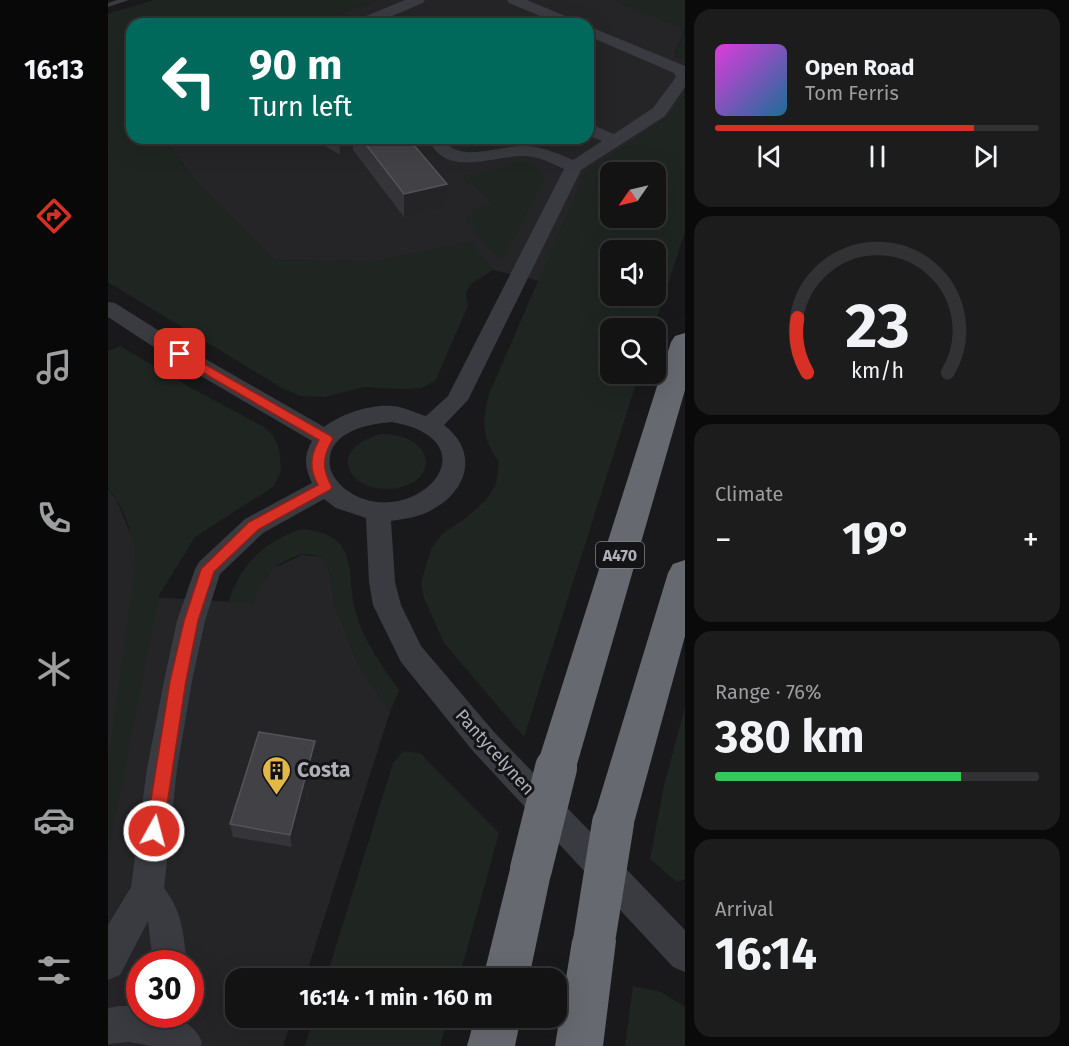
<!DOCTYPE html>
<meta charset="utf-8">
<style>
body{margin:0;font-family:"Fira Sans",sans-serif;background:#1c1c1d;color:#f1f3f6;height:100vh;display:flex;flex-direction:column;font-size:22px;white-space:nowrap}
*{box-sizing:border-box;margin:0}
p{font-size:20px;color:#9d9ea0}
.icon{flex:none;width:33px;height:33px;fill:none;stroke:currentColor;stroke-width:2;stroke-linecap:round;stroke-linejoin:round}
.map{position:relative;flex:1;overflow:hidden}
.side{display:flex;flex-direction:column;gap:9px;padding:9px;background:#0a0a0b;width:384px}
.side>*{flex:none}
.guide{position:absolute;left:18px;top:18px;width:468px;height:126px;border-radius:18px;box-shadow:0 6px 24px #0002,0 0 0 2px #323234;background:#00695c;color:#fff;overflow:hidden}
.needle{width:39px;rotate:236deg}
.buttons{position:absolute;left:492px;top:162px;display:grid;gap:12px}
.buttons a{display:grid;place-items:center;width:66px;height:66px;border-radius:12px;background:#131314;box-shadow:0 6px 24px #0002,0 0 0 2px #323234;font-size:30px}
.speed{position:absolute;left:18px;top:950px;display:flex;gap:12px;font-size:30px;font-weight:700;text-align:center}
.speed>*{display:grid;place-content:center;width:78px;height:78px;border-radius:50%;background:#131314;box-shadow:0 6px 24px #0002,0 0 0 2px #323234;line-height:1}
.speed .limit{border:9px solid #d22;background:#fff;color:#111}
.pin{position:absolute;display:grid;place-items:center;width:51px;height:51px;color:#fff;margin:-26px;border-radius:12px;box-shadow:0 3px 9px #0006}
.me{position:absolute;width:66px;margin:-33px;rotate:7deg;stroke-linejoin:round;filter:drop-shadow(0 0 4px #0008)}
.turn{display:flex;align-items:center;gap:21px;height:126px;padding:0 24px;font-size:27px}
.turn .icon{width:78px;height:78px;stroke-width:2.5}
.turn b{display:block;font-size:42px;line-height:51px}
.big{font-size:45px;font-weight:700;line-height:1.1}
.side .widget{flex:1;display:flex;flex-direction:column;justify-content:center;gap:9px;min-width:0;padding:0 21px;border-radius:18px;background:#1c1c1d}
.side .dial{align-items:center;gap:0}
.dial svg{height:156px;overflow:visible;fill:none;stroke:#323234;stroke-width:7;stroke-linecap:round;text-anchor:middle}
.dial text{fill:#f1f3f6;stroke:none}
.song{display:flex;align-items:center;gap:18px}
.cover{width:72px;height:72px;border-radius:9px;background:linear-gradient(135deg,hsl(300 70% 55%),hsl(200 70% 35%))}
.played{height:6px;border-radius:3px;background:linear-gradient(90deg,#d93025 80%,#323234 80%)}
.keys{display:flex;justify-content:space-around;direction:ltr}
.heat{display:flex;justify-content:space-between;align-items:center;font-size:33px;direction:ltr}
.charge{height:9px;border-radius:4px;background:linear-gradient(90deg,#34c759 76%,#323234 0)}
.trip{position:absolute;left:117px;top:968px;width:342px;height:60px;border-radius:18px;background:#131314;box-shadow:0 6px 24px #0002,0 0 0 2px #323234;font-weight:700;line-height:60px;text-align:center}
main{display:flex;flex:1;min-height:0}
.tabs{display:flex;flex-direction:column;width:108px;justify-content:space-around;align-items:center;background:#080808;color:#9d9ea0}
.tabs .icon{width:42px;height:42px}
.tabs .selected{color:#d93025}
.tabs b{font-size:27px;color:#f1f3f6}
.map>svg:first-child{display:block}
.built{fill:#252528;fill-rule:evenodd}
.green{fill:#1f2621;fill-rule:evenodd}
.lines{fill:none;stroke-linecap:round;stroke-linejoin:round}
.lane{fill:#3a3b40;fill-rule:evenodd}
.street{fill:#3a3b40;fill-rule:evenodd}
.highway{fill:#676970;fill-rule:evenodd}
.highway-bridge{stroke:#676970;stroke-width:42}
.wall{fill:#353539}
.shaded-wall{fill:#242427}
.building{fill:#424246;stroke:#535458;stroke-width:1.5}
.route{fill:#d93025;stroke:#8d1f18;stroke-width:1.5}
.labels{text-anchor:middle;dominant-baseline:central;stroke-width:6;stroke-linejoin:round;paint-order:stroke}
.shield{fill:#141416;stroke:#7f8188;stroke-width:1.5}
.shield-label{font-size:16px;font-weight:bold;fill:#adb0b9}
.street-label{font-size:18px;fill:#adb0b9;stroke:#141416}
.near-poi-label{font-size:21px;font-weight:bold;fill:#adb0b9;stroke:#141416;text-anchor:start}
</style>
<main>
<nav class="tabs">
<b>16:13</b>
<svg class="icon selected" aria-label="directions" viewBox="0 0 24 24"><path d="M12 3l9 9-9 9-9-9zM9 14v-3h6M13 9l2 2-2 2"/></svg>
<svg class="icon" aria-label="music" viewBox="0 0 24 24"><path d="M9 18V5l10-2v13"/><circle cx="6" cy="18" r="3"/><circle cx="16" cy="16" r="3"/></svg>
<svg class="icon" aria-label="phone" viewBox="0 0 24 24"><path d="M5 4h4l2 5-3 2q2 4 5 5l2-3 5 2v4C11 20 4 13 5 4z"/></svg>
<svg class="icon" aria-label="climate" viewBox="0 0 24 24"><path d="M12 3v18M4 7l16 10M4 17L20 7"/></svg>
<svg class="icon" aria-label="car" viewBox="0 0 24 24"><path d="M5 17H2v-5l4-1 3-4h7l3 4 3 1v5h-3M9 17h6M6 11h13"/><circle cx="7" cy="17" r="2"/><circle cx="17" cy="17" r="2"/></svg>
<svg class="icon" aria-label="filters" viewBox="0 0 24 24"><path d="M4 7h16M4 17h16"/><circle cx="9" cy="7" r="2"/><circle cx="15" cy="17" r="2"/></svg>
</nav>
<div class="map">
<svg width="577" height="1046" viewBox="0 0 577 1046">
<rect width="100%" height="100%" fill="#19191b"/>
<path class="built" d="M269 0H505L570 26 576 32 567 54V57L577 58V95L559 118 477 173 431 281 385 270 362 242 262 262 167 260 94 188 54 138H480V24H202Z
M0 489 8 499 27 544 28 560 24 596 145 603 148 589 164 569 194 555 216 557 220 566 227 605 250 664 282 712 197 978H128V1017H185L175 1046H0ZM32 963H82V1014H32Z"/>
<path class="green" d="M46 0H269L202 24H24V138H54L94 188 167 260 262 262 363 241 385 270 363 284 358 293 360 306 327 381 313 388 294 389 256 387 216 397 192 396 174 388 0 282V14Z
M505 0H577V58L567 56 576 32 570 26Z
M577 95V231L546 328H502V374H531L416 737 336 643 316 598 313 583 323 549 334 534 358 518 378 500 388 484 391 462C373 436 374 424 381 394L477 173 559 118ZM502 172H548V218H502ZM502 250H548V296H502Z
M379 138H472L474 142C461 161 442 147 423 144 399 140 376 154 353 151Z
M406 161C419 161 429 163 436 174L435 182 393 262 357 219 367 209 384 205 366 184 360 185 353 177 392 168Z
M12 346 85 389 154 426 165 435 171 449 173 471 166 486 87 537 51 595 0 855V762L28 560C28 543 14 500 0 489V351Z
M273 434C332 434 332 489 277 489 267 489 255 485 247 478 227 456 253 439 273 434Z
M193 529C205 530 222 533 231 543 246 559 241 590 247 610 255 640 273 665 291 690L282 712 250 664 227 605 220 567 216 557C209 556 199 553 192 555 168 562 150 579 145 603H120C133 564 154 543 193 529Z
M577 707V879L569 882 542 859 556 786Z
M295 751 312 753 391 833 351 978H218L285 763Z
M525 986 553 992 577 1007V1046H517Z
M206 1017H340L332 1046H197Z"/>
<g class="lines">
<path class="lane" d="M9 0H21L0 7V3Z"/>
<path class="street" d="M297 0H317L315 3 270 22 271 24H253L251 21 253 18Z
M399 0H419L469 21 471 24H451L401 3Z
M480 26 577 66V87L557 116 473 170 360 400 336 425C375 455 356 498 315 514 305 518 294 519 283 521L287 582 293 605 313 646 386 732 577 930V972L565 967 364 750 293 662 265 605 261 582 258 518 228 508 216 499 155 533 112 574 97 621 84 681 69 769 56 888C75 913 75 933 79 963H45L40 921 12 975 0 980V925L23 887 39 769 56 681 69 621 87 569 91 562 137 519 204 483C197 468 195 456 204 441L64 359 0 317V302L7 303 80 349 216 427C233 414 262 404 285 406 296 407 307 413 318 416L340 396 456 169C443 163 430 156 416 156 383 156 337 179 320 138H338L341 146C362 160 392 146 415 146 432 146 449 153 465 160L494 141 480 135V123L506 134 545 108 568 77 566 73 480 36ZM284 422C293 424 303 426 311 430 375 461 294 532 237 489 230 483 224 476 222 467 217 432 259 424 284 422Z
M11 1006H32V1014C57 1014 83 1016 94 1042L93 1046H45L21 1042 0 1044V1008Z"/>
<path class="highway" d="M577 333V390L468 768 462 781 448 786 434 781 428 768 563 342 567 336Z
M577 560V636L526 823 520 837 505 842 490 837 484 823 560 573 565 564Z
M423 849 438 855 444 869 421 978H375L402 869 408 855Z
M486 919 502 925 508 941 495 1046H447L464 941 470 925Z
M367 1017H413L407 1046H359Z"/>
<path class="highway-bridge" d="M423 869 448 768
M486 941 505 823"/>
</g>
<path class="wall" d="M204 138H300L338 208 296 217 245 150 232 155Z
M209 755 184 847 125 837 122 824Z"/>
<path class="shaded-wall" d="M231 138H245V150L232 155Z
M339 184 338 208 296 217V194Z
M207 741 209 755 184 847 182 835Z"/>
<path class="building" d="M253 138H300L339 184 296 194Z
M151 732 207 741 182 835 122 824Z"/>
<path class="route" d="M72 350 223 436 225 439C214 457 214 469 224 487L222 490 151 529 106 572 90 621 78 681 55 831 53 836 46 839 40 836 38 831 62 681 76 621 93 569 141 522 210 485C201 469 202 456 211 440L68 357 66 354Z"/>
<defs>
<symbol id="building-pin" viewBox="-11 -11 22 30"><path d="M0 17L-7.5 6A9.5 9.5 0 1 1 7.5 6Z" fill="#e2b849" stroke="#141416"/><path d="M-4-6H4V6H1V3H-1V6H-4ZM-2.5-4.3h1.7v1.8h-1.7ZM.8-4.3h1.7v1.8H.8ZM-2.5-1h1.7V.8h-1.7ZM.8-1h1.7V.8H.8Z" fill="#111"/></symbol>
</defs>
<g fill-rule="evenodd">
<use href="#building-pin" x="152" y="754" width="33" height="45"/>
</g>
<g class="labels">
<rect class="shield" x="488" y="542" width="48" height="26" rx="4.5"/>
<g class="shield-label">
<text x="512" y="555">A470</text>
</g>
<g class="street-label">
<text transform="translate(387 752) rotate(48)">Pantycelynen</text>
</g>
<g class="near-poi-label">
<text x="189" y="770">Costa</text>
</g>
</g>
</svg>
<div class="buttons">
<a><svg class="needle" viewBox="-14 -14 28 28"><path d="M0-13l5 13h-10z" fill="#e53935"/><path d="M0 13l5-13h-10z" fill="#9d9ea0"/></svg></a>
<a><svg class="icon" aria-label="sound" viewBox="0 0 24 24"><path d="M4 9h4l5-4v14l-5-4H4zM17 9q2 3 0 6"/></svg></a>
<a><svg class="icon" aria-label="search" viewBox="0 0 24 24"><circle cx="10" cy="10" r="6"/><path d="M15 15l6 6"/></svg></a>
</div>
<div class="speed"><div class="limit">30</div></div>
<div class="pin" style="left:72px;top:354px;background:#d93025"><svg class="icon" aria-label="arrive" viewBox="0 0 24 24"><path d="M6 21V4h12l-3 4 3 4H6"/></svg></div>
<svg class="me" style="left:46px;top:831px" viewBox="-20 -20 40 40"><circle r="17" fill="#d93025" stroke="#fff" stroke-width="3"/><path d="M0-11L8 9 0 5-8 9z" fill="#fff"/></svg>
<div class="trip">16:14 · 1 min · 160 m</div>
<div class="guide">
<div class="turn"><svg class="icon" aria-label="left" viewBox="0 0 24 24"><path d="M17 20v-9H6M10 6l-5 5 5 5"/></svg><div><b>90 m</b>Turn left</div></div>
</div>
</div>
<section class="side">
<div class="widget">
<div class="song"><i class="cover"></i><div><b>Open Road</b><p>Tom Ferris</p></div></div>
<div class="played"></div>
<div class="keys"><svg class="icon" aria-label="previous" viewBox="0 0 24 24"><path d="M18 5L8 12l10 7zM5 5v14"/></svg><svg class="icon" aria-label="pause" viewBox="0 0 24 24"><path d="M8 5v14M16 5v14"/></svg><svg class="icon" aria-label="next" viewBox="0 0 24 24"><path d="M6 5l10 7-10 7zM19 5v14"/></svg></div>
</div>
<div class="widget dial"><svg viewBox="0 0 100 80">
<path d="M14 69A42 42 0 1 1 86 69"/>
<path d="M14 69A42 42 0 0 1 9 41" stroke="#d93025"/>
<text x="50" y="56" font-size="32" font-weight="700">23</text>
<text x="50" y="72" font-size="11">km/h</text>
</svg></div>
<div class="widget"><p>Climate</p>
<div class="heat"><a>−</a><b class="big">19°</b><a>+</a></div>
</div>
<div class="widget"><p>Range · 76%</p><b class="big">380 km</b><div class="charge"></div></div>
<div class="widget"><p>Arrival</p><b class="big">16:14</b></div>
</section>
</main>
